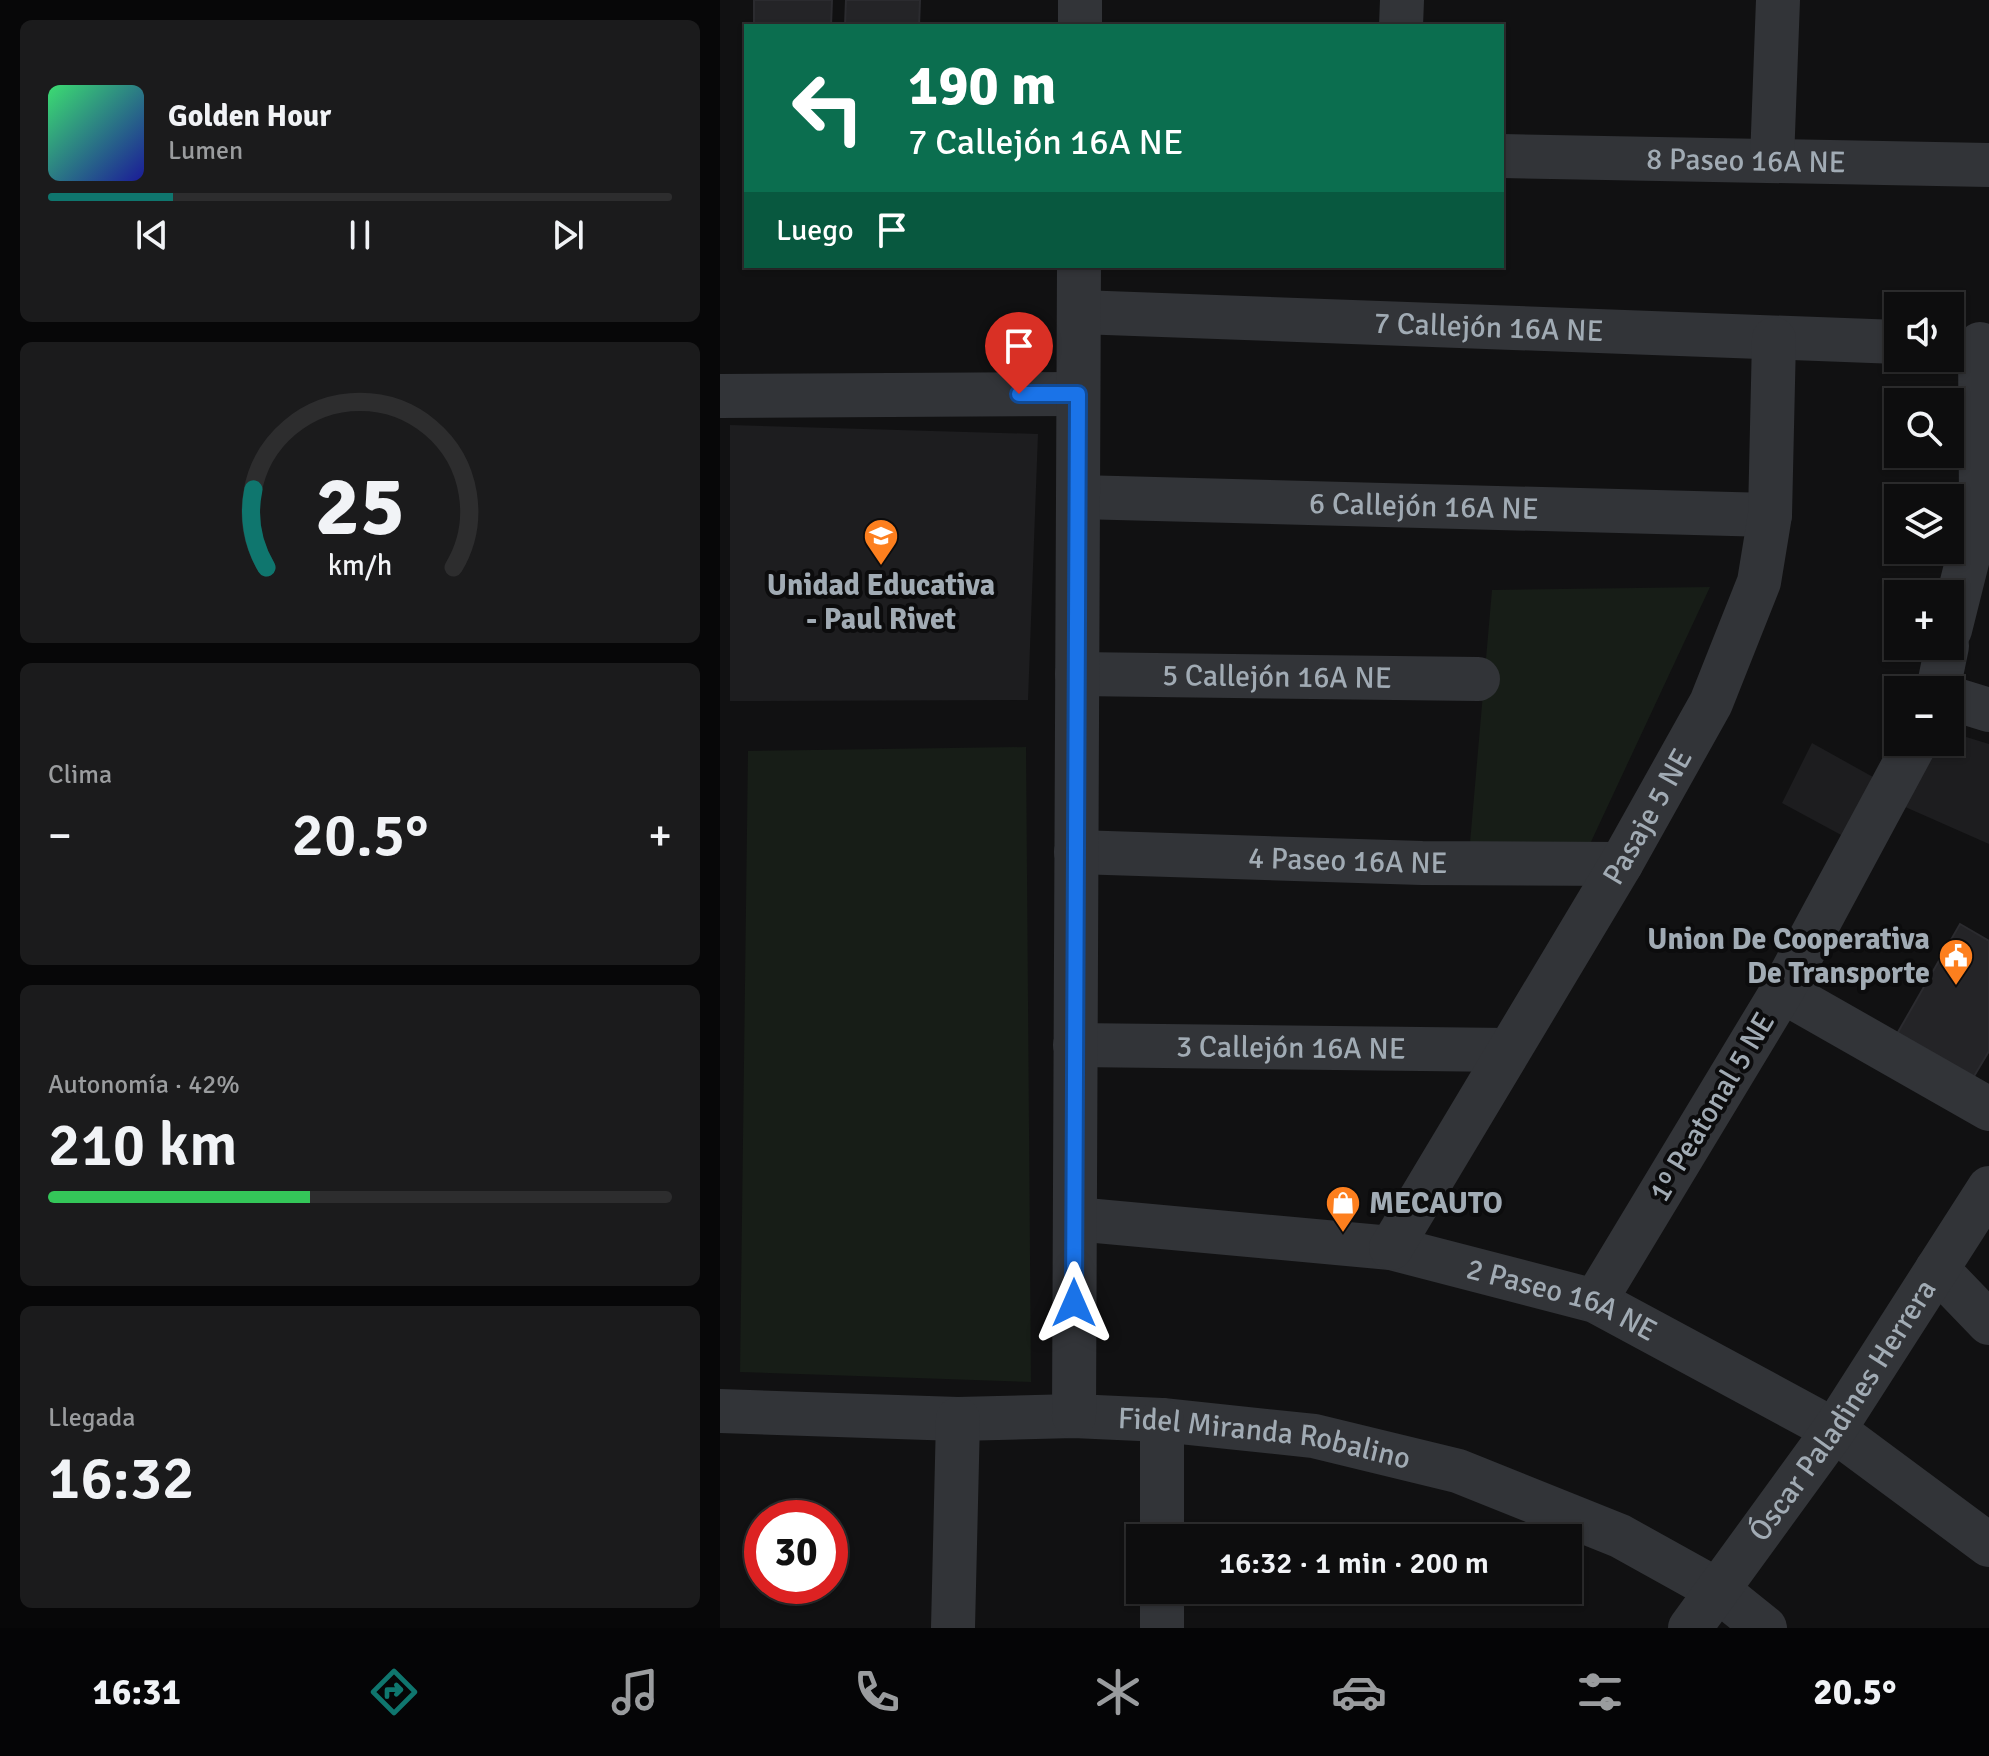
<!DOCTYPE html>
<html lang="es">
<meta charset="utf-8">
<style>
body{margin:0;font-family:Signika,sans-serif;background:#1b1b1c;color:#f1f3f6;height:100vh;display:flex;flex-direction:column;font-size:30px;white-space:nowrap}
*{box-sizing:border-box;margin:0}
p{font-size:26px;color:#9a9c9e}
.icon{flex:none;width:44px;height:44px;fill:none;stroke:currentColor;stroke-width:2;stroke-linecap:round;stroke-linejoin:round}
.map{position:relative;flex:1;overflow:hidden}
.side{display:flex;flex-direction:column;gap:20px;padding:20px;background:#070708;width:720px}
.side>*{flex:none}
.top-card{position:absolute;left:24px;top:24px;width:760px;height:244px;border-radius:0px;box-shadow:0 2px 6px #0004,0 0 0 2px #2d2d2e;background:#0b6e4f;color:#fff;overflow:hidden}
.controls{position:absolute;left:1164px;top:292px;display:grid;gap:16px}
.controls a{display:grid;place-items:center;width:80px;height:80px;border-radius:0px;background:#0d0d0e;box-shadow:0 2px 6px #0004,0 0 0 2px #2d2d2e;font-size:40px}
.speed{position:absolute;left:24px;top:1500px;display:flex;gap:16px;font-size:40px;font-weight:700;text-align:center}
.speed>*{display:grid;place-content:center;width:104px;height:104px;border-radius:50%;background:#0d0d0e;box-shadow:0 2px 6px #0004,0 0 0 2px #2d2d2e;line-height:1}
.speed .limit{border:12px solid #d22;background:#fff;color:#111}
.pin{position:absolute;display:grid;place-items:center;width:68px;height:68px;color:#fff;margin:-82px -34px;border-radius:50% 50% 50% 0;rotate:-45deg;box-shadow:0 0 8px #0007}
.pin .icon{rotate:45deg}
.me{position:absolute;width:88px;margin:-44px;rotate:0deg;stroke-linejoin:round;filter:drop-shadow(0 0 6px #0008)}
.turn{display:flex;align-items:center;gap:28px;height:168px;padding:0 32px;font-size:36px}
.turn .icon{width:104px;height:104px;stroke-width:2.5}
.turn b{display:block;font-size:56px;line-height:68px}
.then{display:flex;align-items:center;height:76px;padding:0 32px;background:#0003;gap:16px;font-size:30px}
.big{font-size:60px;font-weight:600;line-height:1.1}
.side .card{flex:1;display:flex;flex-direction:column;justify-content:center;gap:12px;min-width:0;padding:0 28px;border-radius:12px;background:#1b1b1c}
.side .dial{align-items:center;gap:0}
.dial svg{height:208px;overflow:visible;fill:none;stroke:#2d2d2e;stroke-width:7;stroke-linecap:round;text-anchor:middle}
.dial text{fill:#f1f3f6;stroke:none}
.song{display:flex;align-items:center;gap:24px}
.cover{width:96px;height:96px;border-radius:12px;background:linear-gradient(135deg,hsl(140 70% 55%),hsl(240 70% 35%))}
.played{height:8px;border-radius:4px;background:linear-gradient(90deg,#0f766e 20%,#2d2d2e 20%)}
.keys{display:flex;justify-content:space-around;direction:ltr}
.heat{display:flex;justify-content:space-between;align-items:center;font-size:44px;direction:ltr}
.charge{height:12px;border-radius:6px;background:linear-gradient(90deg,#34c759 42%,#2d2d2e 0)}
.trip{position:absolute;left:406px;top:1524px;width:456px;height:80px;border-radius:0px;background:#0d0d0e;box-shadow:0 2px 6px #0004,0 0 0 2px #2d2d2e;font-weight:600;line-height:80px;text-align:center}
.tabs{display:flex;height:128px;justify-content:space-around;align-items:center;background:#050506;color:#9a9c9e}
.tabs .icon{width:56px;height:56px}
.tabs .current{color:#0f766e}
.tabs b{font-size:36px;color:#f1f3f6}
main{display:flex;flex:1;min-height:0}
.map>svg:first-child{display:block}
.built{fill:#1d1d1f}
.green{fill:#171d17}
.building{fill:#242427;stroke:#2b2b2f;stroke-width:2}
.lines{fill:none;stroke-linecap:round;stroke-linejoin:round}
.minor{stroke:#323438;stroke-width:44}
.route-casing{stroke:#114b97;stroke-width:20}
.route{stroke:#1a73e8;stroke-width:14}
.labels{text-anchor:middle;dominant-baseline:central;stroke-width:8;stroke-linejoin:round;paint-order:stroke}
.street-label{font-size:30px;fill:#a1abb4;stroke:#0c0c0d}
.poi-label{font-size:30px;font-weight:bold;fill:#a1abb4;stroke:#0c0c0d}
</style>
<main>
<section class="side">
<div class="card">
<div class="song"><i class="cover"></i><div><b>Golden Hour</b><p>Lumen</p></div></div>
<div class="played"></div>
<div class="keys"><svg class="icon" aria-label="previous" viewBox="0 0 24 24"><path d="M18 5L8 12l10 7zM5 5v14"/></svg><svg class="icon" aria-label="pause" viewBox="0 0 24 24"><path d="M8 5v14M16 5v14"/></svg><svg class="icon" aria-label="next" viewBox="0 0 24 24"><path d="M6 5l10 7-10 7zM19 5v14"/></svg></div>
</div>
<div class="card dial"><svg viewBox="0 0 100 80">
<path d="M14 69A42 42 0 1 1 86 69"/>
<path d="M14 69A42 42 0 0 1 9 39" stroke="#0f766e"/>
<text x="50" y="56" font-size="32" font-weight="700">25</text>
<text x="50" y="72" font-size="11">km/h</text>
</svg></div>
<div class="card"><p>Clima</p>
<div class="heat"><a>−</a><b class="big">20.5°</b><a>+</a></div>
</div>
<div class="card"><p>Autonomía · 42%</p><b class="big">210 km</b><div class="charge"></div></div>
<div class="card"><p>Llegada</p><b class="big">16:32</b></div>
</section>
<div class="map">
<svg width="1269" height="1628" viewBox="0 0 1269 1628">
<rect width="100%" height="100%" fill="#111112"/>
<path class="built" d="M10 425 318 434 308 700 10 701Z
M1230 732 1269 744V844L1183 806 1213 742H1230Z
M1092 743 1153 777 1123 836 1062 803Z"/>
<path class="green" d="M990 587 870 844 750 843 772 590Z
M306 747 311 1382 20 1372 28 751Z"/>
<path class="building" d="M34 0H112L111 26H34Z
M126 0H200L199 26H125Z
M1240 924 1269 941V1051L1253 1078 1177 1034Z"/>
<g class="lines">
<g class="minor">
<path d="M360 26V0"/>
<path d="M681 26 682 0"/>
<path id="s1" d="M782 156 1269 165"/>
<path d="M1052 160 1058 0"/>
<path id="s2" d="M359 312 1178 342"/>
<path d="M0 396 358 394"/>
<path id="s3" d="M358 497 1050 515"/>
<path d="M1230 630 1261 506 1260 344"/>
<path id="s4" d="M357 674 758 679"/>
<path d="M1218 690 1227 646"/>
<path d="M1230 698 1269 710"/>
<path id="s5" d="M356 852 702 863 901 864"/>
<path d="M1062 991 1269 1109"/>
<path id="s6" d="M355 1045 788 1050"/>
<path id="s7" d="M355 1219 671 1248 875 1301 1114 1430 1269 1545"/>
<path id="s8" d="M671 1248 901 864 991 703 1039 582 1050 515 1054 339"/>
<path d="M1217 1269 1269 1323"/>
<path d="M875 1301 1062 991 1196 742"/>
<path id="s9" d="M0 1411 238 1419 354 1416 442 1420 594 1436 738 1471 900 1536 999 1591 1045 1628"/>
<path d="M354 1416 359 266"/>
<path d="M442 1420V1538"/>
<path d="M233 1628 238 1419"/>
<path d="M442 1628V1590"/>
<path id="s10" d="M970 1628 1114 1430 1269 1188"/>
</g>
</g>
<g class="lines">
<defs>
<path id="route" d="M299 394H358L354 1303"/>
</defs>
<use href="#route" class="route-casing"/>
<use href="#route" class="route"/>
</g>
<defs>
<symbol id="school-pin" viewBox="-11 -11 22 30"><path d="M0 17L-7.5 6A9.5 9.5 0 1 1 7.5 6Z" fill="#fd7f1e" stroke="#0c0c0d"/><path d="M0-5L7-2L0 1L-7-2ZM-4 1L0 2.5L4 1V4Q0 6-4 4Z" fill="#fff"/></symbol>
<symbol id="civic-pin" viewBox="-11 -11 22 30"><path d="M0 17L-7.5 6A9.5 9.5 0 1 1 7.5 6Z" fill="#fd7f1e" stroke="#0c0c0d"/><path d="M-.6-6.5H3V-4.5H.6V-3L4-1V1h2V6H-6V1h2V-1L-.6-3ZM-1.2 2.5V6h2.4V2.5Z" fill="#fff"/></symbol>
<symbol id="shop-pin" viewBox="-11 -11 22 30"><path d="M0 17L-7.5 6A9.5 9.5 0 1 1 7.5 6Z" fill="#fd7f1e" stroke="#0c0c0d"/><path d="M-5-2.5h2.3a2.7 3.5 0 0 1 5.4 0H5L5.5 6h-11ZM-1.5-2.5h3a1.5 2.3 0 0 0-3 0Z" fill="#fff"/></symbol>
</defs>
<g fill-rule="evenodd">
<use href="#school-pin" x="141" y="516" width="40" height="54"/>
<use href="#civic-pin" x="1216" y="936" width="40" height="54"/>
<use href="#shop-pin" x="603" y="1183" width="40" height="54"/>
</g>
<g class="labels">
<g class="street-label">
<text stroke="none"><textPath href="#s1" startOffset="244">8 Paseo 16A NE</textPath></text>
<text stroke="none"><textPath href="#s2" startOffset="410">7 Callejón 16A NE</textPath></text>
<text stroke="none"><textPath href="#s3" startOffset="346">6 Callejón 16A NE</textPath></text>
<text stroke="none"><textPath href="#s4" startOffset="200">5 Callejón 16A NE</textPath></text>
<text stroke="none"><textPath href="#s8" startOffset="502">Pasaje 5 NE</textPath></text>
<text stroke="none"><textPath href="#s5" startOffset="272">4 Paseo 16A NE</textPath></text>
<text stroke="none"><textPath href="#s6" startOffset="216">3 Callejón 16A NE</textPath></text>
<text transform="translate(992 1107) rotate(-59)">1º Peatonal 5 NE</text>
<text stroke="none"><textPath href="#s7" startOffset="496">2 Paseo 16A NE</textPath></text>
<text stroke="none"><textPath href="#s10" startOffset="266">Óscar Paladines Herrera</textPath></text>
<text stroke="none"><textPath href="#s9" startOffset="546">Fidel Miranda Robalino</textPath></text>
</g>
<g class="poi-label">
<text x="161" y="585">Unidad Educativa<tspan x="161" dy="34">- Paul Rivet</tspan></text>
<text x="1210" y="939" text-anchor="end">Union De Cooperativa<tspan x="1210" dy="34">De Transporte</tspan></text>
<text x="649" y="1203" text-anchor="start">MECAUTO</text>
</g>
</g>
</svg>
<div class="controls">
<a><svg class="icon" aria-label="sound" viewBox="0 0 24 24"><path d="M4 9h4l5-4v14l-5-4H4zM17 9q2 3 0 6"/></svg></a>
<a><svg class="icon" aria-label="search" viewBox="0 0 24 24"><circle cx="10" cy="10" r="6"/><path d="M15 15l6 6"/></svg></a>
<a><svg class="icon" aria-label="layers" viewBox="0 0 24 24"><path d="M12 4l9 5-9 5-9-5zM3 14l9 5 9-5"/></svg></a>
<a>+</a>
<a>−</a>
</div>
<div class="speed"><div class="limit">30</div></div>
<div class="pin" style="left:299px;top:394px;background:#d93025"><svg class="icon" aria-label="arrive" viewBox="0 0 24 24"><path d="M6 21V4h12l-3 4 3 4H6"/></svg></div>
<svg class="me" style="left:354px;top:1303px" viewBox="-20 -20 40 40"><path d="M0-17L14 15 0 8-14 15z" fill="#1a73e8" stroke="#fff" stroke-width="4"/></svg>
<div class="trip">16:32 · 1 min · 200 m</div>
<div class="top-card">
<div class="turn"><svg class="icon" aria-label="left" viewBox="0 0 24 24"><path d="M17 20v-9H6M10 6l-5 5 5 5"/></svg><div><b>190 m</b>7 Callejón 16A NE</div></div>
<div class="then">Luego<svg class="icon" aria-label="arrive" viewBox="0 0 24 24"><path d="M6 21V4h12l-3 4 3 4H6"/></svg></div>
</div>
</div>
</main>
<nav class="tabs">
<b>16:31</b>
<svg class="icon current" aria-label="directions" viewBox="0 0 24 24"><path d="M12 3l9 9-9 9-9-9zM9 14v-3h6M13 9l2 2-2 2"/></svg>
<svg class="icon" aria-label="music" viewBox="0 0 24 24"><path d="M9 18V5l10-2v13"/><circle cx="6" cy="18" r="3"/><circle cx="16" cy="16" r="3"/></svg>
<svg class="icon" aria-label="phone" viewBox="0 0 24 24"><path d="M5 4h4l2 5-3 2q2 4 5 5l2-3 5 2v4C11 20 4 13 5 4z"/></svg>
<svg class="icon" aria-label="climate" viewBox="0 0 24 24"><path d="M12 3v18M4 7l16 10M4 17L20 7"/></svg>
<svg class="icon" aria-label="car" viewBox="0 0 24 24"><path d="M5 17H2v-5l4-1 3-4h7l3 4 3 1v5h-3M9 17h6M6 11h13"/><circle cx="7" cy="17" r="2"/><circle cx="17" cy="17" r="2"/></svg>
<svg class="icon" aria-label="filters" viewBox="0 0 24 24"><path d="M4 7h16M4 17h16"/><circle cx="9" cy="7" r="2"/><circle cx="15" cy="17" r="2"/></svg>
<b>20.5°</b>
</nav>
